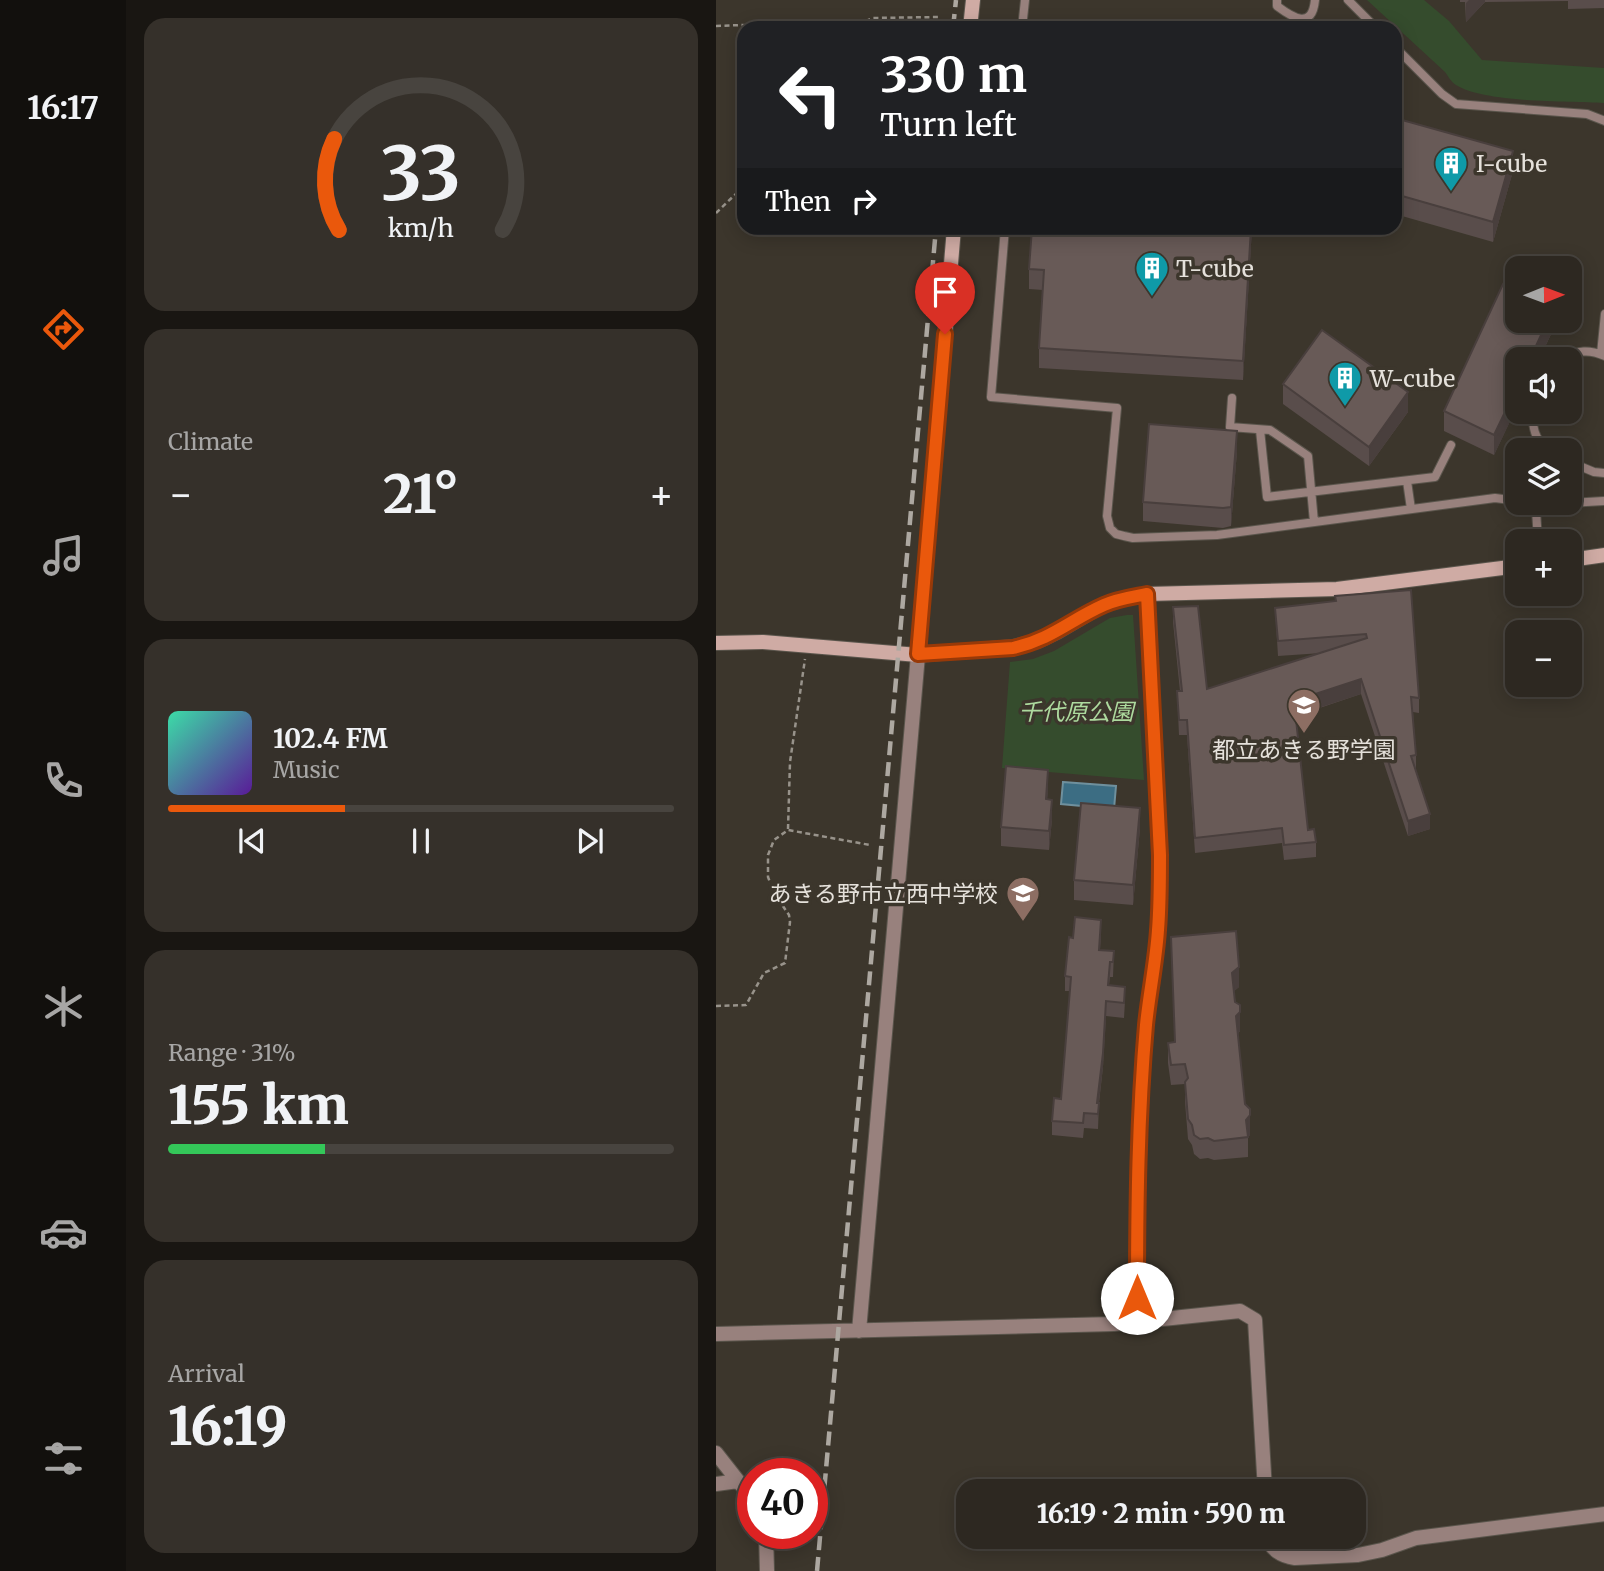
<!DOCTYPE html>
<meta charset="utf-8">
<style>
body{margin:0;font-family:Merriweather,"Noto Sans JP",serif;background:#35302a;color:#f1f3f6;height:100vh;display:flex;flex-direction:column;font-size:26px;white-space:nowrap}
*{box-sizing:border-box;margin:0}
p{font-size:23px;color:#a7a6a5}
.icon{flex:none;width:38px;height:38px;fill:none;stroke:currentColor;stroke-width:2;stroke-linecap:round;stroke-linejoin:round}
.map{position:relative;flex:1;overflow:hidden}
.sheet{display:flex;flex-direction:column;gap:18px;padding:18px;background:#191612;width:590px}
.sheet>*{flex:none}
.hud{position:absolute;left:21px;top:21px;width:665px;height:214px;border-radius:21px;box-shadow:0 4px 18px #0003,0 0 0 2px #48443f;background:#202124;color:#fff;overflow:hidden}
.needle{width:46px;rotate:89deg}
.buttons{position:absolute;left:789px;top:256px;display:grid;gap:14px}
.buttons a{display:grid;place-items:center;width:77px;height:77px;border-radius:14px;background:#2d2821;box-shadow:0 4px 18px #0003,0 0 0 2px #48443f;font-size:35px}
.speed{position:absolute;left:21px;top:1458px;display:flex;gap:14px;font-size:35px;font-weight:700;text-align:center}
.speed>*{display:grid;place-content:center;width:91px;height:91px;border-radius:50%;background:#2d2821;box-shadow:0 4px 18px #0003,0 0 0 2px #48443f;line-height:1}
.speed .limit{border:10px solid #d22;background:#fff;color:#111}
.pin{position:absolute;display:grid;place-items:center;width:60px;height:60px;color:#fff;margin:-72px -30px;border-radius:50% 50% 50% 0;rotate:-45deg;box-shadow:0 0 7px #0007}
.pin .icon{rotate:45deg}
.me{position:absolute;width:77px;margin:-38px;rotate:0deg;stroke-linejoin:round;filter:drop-shadow(0 0 5px #0008)}
.turn{display:flex;align-items:center;gap:24px;height:147px;padding:0 28px;font-size:32px}
.turn .icon{width:91px;height:91px;stroke-width:2.5}
.turn b{display:block;font-size:49px;line-height:60px}
.then{display:flex;align-items:center;height:66px;padding:0 28px;background:#0003;gap:14px;font-size:26px}
.big{font-size:52px;font-weight:800;line-height:1.1}
.sheet .card{flex:1;display:flex;flex-direction:column;justify-content:center;gap:10px;min-width:0;padding:0 24px;border-radius:21px;background:#35302a}
.sheet .dial{align-items:center;gap:0}
.dial svg{height:182px;overflow:visible;fill:none;stroke:#48443f;stroke-width:7;stroke-linecap:round;text-anchor:middle}
.dial text{fill:#f1f3f6;stroke:none}
.song{display:flex;align-items:center;gap:21px}
.cover{width:84px;height:84px;border-radius:10px;background:linear-gradient(135deg,hsl(160 70% 55%),hsl(270 70% 35%))}
.played{height:7px;border-radius:4px;background:linear-gradient(90deg,#ea580c 35%,#48443f 35%)}
.keys{display:flex;justify-content:space-around;direction:ltr}
.heat{display:flex;justify-content:space-between;align-items:center;font-size:38px;direction:ltr}
.charge{height:10px;border-radius:5px;background:linear-gradient(90deg,#34c759 31%,#48443f 0)}
.trip{position:absolute;left:240px;top:1479px;width:410px;height:70px;border-radius:21px;background:#2d2821;box-shadow:0 4px 18px #0003,0 0 0 2px #48443f;font-weight:800;line-height:70px;text-align:center}
main{display:flex;flex:1;min-height:0}
.tab-bar{display:flex;flex-direction:column;width:126px;justify-content:space-around;align-items:center;background:#12100d;color:#a7a6a5}
.tab-bar .icon{width:49px;height:49px}
.tab-bar .selected{color:#ea580c}
.tab-bar b{font-size:32px;color:#f1f3f6}
.map>svg:first-child{display:block}
.green{fill:#354c2d}
.water{fill:#3c6d83;stroke:#6f909d;stroke-width:2}
.lines{fill:none;stroke-linecap:round;stroke-linejoin:round}
.lane-casing{stroke:#5a554c;stroke-width:10}
.street-casing{stroke:#5a554c;stroke-width:16}
.secondary-casing{stroke:#5a554c;stroke-width:16}
.path{stroke:#98938b;stroke-width:2.5;stroke-dasharray:5 3.5;stroke-linecap:butt}
.lane{stroke:#98817d;stroke-width:8}
.street{stroke:#98817d;stroke-width:14}
.secondary{stroke:#cfaba4;stroke-width:14}
.rail{stroke:#ada8a1;stroke-width:4.5;stroke-dasharray:14 7;stroke-linecap:butt}
.wall{fill:#594d4b}
.shaded-wall{fill:#493f3d}
.building{fill:#685a57;stroke:#493f3d;stroke-width:2}
.route-casing{stroke:#983908;stroke-width:18}
.route{stroke:#ea580c;stroke-width:12}
.labels{text-anchor:middle;dominant-baseline:central;stroke-width:7;stroke-linejoin:round;paint-order:stroke}
.poi-label{font-size:23px;fill:#e5e1db;stroke:#3c362c;text-anchor:start}
.park-label{font-size:23px;font-style:italic;fill:#adda9e;stroke:#3c362c}
</style>
<main>
<nav class="tab-bar">
<b>16:17</b>
<svg class="icon selected" aria-label="directions" viewBox="0 0 24 24"><path d="M12 3l9 9-9 9-9-9zM9 14v-3h6M13 9l2 2-2 2"/></svg>
<svg class="icon" aria-label="music" viewBox="0 0 24 24"><path d="M9 18V5l10-2v13"/><circle cx="6" cy="18" r="3"/><circle cx="16" cy="16" r="3"/></svg>
<svg class="icon" aria-label="phone" viewBox="0 0 24 24"><path d="M5 4h4l2 5-3 2q2 4 5 5l2-3 5 2v4C11 20 4 13 5 4z"/></svg>
<svg class="icon" aria-label="climate" viewBox="0 0 24 24"><path d="M12 3v18M4 7l16 10M4 17L20 7"/></svg>
<svg class="icon" aria-label="car" viewBox="0 0 24 24"><path d="M5 17H2v-5l4-1 3-4h7l3 4 3 1v5h-3M9 17h6M6 11h13"/><circle cx="7" cy="17" r="2"/><circle cx="17" cy="17" r="2"/></svg>
<svg class="icon" aria-label="filters" viewBox="0 0 24 24"><path d="M4 7h16M4 17h16"/><circle cx="9" cy="7" r="2"/><circle cx="15" cy="17" r="2"/></svg>
</nav>
<section class="sheet">
<div class="card dial"><svg viewBox="0 0 100 80">
<path d="M14 69A42 42 0 1 1 86 69"/>
<path d="M14 69A42 42 0 0 1 12 29" stroke="#ea580c"/>
<text x="50" y="56" font-size="32" font-weight="700">33</text>
<text x="50" y="72" font-size="11">km/h</text>
</svg></div>
<div class="card"><p>Climate</p>
<div class="heat"><a>−</a><b class="big">21°</b><a>+</a></div>
</div>
<div class="card">
<div class="song"><i class="cover"></i><div><b>102.4 FM</b><p>Music</p></div></div>
<div class="played"></div>
<div class="keys"><svg class="icon" aria-label="previous" viewBox="0 0 24 24"><path d="M18 5L8 12l10 7zM5 5v14"/></svg><svg class="icon" aria-label="pause" viewBox="0 0 24 24"><path d="M8 5v14M16 5v14"/></svg><svg class="icon" aria-label="next" viewBox="0 0 24 24"><path d="M6 5l10 7-10 7zM19 5v14"/></svg></div>
</div>
<div class="card"><p>Range · 31%</p><b class="big">155 km</b><div class="charge"></div></div>
<div class="card"><p>Arrival</p><b class="big">16:19</b></div>
</section>
<div class="map">
<svg width="889" height="1571" viewBox="0 0 889 1571">
<rect width="100%" height="100%" fill="#3c362c"/>
<path class="green" d="M651 0H708L733 21 766 60 888 68V103C853 101 768 103 740 85 735 82 732 76 729 72Z
M411 615H417L428 780 286 768 294 662 317 659 338 651 394 618Z"/>
<path class="water" d="M347 782 400 786 398 809 345 804Z"/>
<g class="lines">
<defs>
<path id="lane" d="M561 0V6C577 18 596 30 599 0
M632 0 660 28
M306 28 309 0
M679 47 726 94 740 104 871 114 889 121
M289 228 275 397 401 408 391 516 394 528 400 534 408 536 417 538 501 535 779 498 802 501
M885 354 889 314
M847 359C862 350 873 349 889 356
M516 398 514 427 554 430 592 456 598 522
M818 411C815 427 819 439 831 450
M544 430 551 497 719 477 735 445
M854 462 878 472 889 473
M691 481 695 509
M815 504 820 510 822 541
M817 505 889 501"/>
<path id="street" d="M143 1331 202 655
M0 1334 398 1324 524 1311 539 1320 549 1491
M0 1453 22 1481 37 1498
M0 1484 22 1481
M50 1533 51 1571
M552 1536C554 1550 566 1556 579 1558L642 1555 666 1550 700 1538 889 1514"/>
<path id="secondary" d="M254 28 257 0
M854 560 889 555
M0 643 47 642 202 655 297 647 322 641 341 632 385 606 398 601 431 594 621 589 802 566
M202 655 238 228
M420 1322C421 1228 422 1134 429 1040 431 1003 439 967 442 930 444 905 444 880 444 855L431 594"/>
</defs>
<use href="#lane" class="lane-casing"/>
<use href="#street" class="street-casing"/>
<use href="#secondary" class="secondary-casing"/>
<path class="path" d="M0 26 26 25 91 28
M134 28 157 18 222 17
M0 213 28 186
M72 829 74 762 89 659
M0 1006 30 1005 48 973 69 963 74 922 73 915 58 893 52 877V855L58 840 72 830 154 845"/>
<use href="#lane" class="lane"/>
<use href="#street" class="street"/>
<use href="#secondary" class="secondary"/>
<path class="rail" d="M237 28 240 0
M101 1571 220 228"/>
</g>
<path class="wall" d="M744 0H888V8L852 9V1L769 2 750 22 749 2H744Z
M679 118 797 171 777 242 679 214Z
M536 228 527 380 323 368V348L327 290 313 289V269Z
M838 320V328L778 455 728 431V411Z
M567 384 692 412 653 466 567 404Z
M521 451 515 526 507 528 427 521V502Z
M619 596 703 698V713L697 712 700 755V770L699 771 714 829 692 836 645 694 580 716 592 830 600 842V857L568 860 566 843 479 853 471 735H463L461 691H464L457 622V607L491 689 606 653 562 656 559 608 619 601Z
M332 789 331 799 336 819 333 850 285 846V827Z
M424 828 417 905 358 900V880Z
M385 934 384 950 398 951 397 977H394L393 985 409 1001 408 1018 390 1016 387 1067 383 1103 382 1129 368 1128 367 1138 336 1135V1121L345 1099 354 991H349V976Z
M455 937 523 987 518 991 524 1031 522 1034 529 1104 534 1135 532 1137V1157L498 1160 492 1158 484 1159 478 1154 476 1145 472 1139 469 1102V1084L455 1085 452 1063V1043L459 1042Z"/>
<path class="shaded-wall" d="M753 0H769V2L750 22V3Z
M797 151V171L777 242V222Z
M535 228H536L527 380V361Z
M832 320H838V328L823 359H814Z
M802 385V405L778 455V435Z
M692 392V412L653 466V447Z
M521 431V451L515 526V507Z
M645 679V694L578 716V701Z
M332 770V789L330 819V799Z
M336 800V819L333 850V831Z
M424 808V828L417 905V885Z
M714 814V829L692 836V821Z
M523 967V987L516 993V973Z
M390 1001 387 1067 381 1118V1103Z
M524 1012V1031L520 1036V1016Z
M534 1115V1135L532 1137 530 1120Z"/>
<path class="building" d="M355 20 479 28H355Z
M679 118 797 151 777 222 679 194Z
M316 228H535L527 361 323 348 328 270 313 269Z
M787 284 802 291V320H832L814 359H802V385L778 435 728 411Z
M606 330 692 392 653 447 567 384Z
M433 424 521 431 515 507 507 508 427 502Z
M695 590 703 698 695 697 700 755 695 756 714 814 692 821 645 679 578 701 592 830 598 829 600 842 568 845 566 828 479 838 471 720H463L461 691H466L457 607 482 606 491 689 651 638 650 634 562 641 559 608 620 601 619 596Z
M290 766 332 770 330 799 336 800 333 831 285 827Z
M365 803 424 808 417 885 358 880Z
M359 917 385 920 383 950 398 951 397 962H394L392 985 409 987 408 1003 390 1001 387 1053 381 1103H383L382 1114 368 1113 367 1123 336 1121 338 1098 345 1099 355 977 349 976 353 937 357 938Z
M520 931 523 967 516 973 519 1002 524 1005V1012L520 1016 529 1104 534 1109V1115L530 1120 532 1137 498 1141 492 1138 484 1139 478 1135 476 1125 472 1119 469 1082 472 1078 469 1064 455 1065 452 1043 459 1042 455 937Z"/>
<g class="lines">
<defs>
<path id="route" d="M229 334 202 654 297 648C336 639 354 620 388 605 401 599 416 597 431 594L444 855C444 880 444 905 442 930 440 962 433 994 430 1025 422 1116 421 1207 421 1298"/>
</defs>
<use href="#route" class="route-casing"/>
<use href="#route" class="route"/>
</g>
<defs>
<symbol id="building-pin" viewBox="-11 -11 22 30"><path d="M0 17L-7.5 6A9.5 9.5 0 1 1 7.5 6Z" fill="#0f9aa8" stroke="#3c362c"/><path d="M-4-6H4V6H1V3H-1V6H-4ZM-2.5-4.3h1.7v1.8h-1.7ZM.8-4.3h1.7v1.8H.8ZM-2.5-1h1.7V.8h-1.7ZM.8-1h1.7V.8H.8Z" fill="#fff"/></symbol>
<symbol id="school-pin" viewBox="-11 -11 22 30"><path d="M0 17L-7.5 6A9.5 9.5 0 1 1 7.5 6Z" fill="#8d6e63" stroke="#3c362c"/><path d="M0-5L7-2L0 1L-7-2ZM-4 1L0 2.5L4 1V4Q0 6-4 4Z" fill="#fff"/></symbol>
</defs>
<g fill-rule="evenodd">
<use href="#building-pin" x="716" y="144" width="38" height="52"/>
<use href="#building-pin" x="417" y="249" width="38" height="52"/>
<use href="#building-pin" x="610" y="359" width="38" height="52"/>
<use href="#school-pin" x="569" y="686" width="38" height="52"/>
<use href="#school-pin" x="288" y="874" width="38" height="52"/>
</g>
<g class="labels">
<g class="poi-label">
<text x="760" y="163">I-cube</text>
<text x="460" y="268">T-cube</text>
<text x="654" y="378">W-cube</text>
<text x="588" y="749" text-anchor="middle">都立あきる野学園</text>
<text x="282" y="893" text-anchor="end">あきる野市立西中学校</text>
</g>
<g class="park-label">
<text x="360" y="711">千代原公園</text>
</g>
</g>
</svg>
<div class="buttons">
<a><svg class="needle" viewBox="-14 -14 28 28"><path d="M0-13l5 13h-10z" fill="#e53935"/><path d="M0 13l5-13h-10z" fill="#a7a6a5"/></svg></a>
<a><svg class="icon" aria-label="sound" viewBox="0 0 24 24"><path d="M4 9h4l5-4v14l-5-4H4zM17 9q2 3 0 6"/></svg></a>
<a><svg class="icon" aria-label="layers" viewBox="0 0 24 24"><path d="M12 4l9 5-9 5-9-5zM3 14l9 5 9-5"/></svg></a>
<a>+</a>
<a>−</a>
</div>
<div class="speed"><div class="limit">40</div></div>
<div class="pin" style="left:229px;top:334px;background:#d93025"><svg class="icon" aria-label="arrive" viewBox="0 0 24 24"><path d="M6 21V4h12l-3 4 3 4H6"/></svg></div>
<svg class="me" style="left:421px;top:1298px" viewBox="-20 -20 40 40"><circle r="19" fill="#fff"/><path d="M0-13L10 11 0 6-10 11z" fill="#ea580c"/></svg>
<div class="trip">16:19 · 2 min · 590 m</div>
<div class="hud">
<div class="turn"><svg class="icon" aria-label="left" viewBox="0 0 24 24"><path d="M17 20v-9H6M10 6l-5 5 5 5"/></svg><div><b>330 m</b>Turn left</div></div>
<div class="then">Then<svg class="icon" aria-label="right" viewBox="0 0 24 24"><path d="M7 20v-9h11M14 6l5 5-5 5"/></svg></div>
</div>
</div>
</main>
